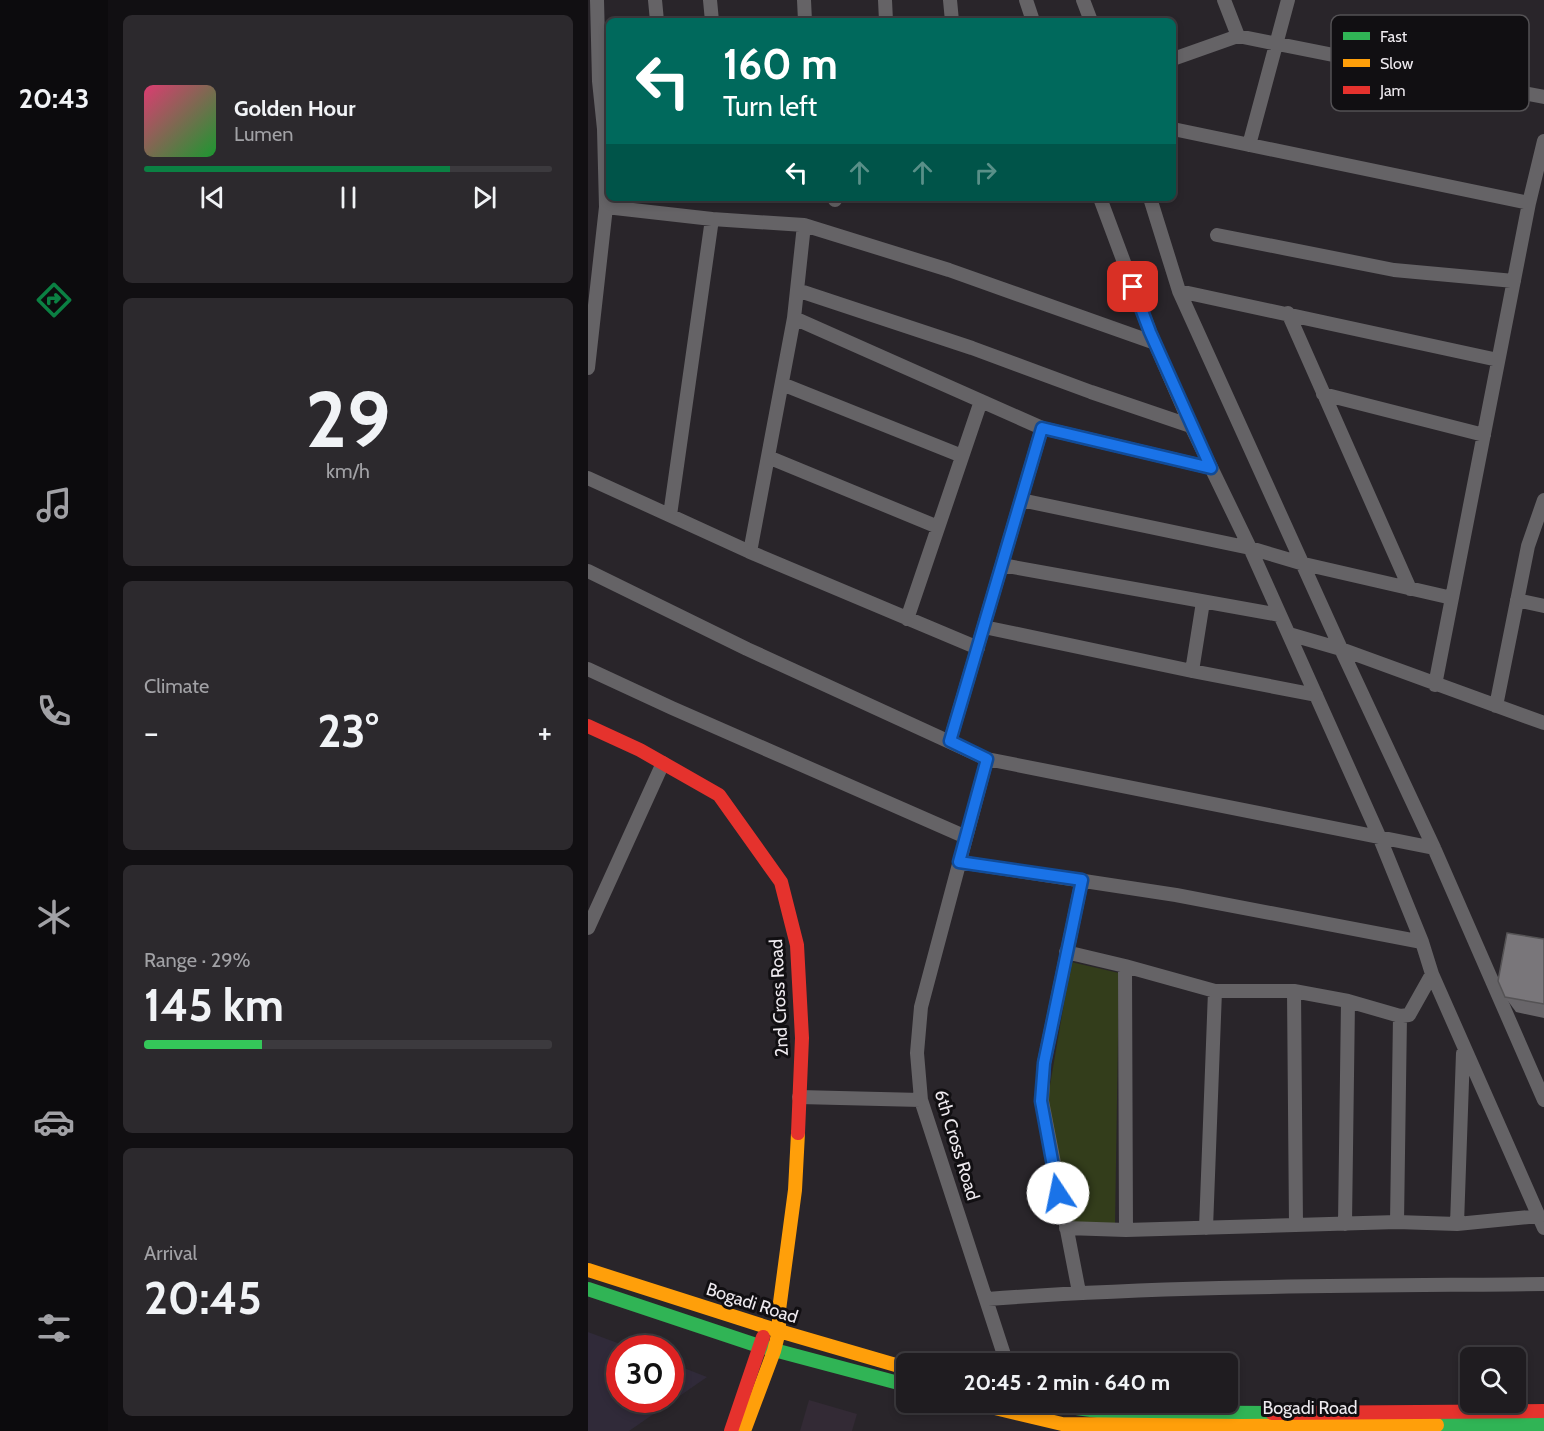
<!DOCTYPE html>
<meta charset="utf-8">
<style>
body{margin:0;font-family:Cabin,sans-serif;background:#2c292d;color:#f1f3f6;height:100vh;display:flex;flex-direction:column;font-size:22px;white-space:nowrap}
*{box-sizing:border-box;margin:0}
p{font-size:20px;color:#a1a1a5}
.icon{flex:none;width:33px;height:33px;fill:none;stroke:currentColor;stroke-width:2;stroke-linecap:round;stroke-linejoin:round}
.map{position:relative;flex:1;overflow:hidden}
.drawer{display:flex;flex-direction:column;gap:15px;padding:15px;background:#110f12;width:480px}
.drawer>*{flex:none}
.hud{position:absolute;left:18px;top:18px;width:570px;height:183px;border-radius:9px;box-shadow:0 3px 9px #0003,0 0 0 2px #3c3a3e;background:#00695c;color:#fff;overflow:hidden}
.tools{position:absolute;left:872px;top:1347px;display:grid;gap:12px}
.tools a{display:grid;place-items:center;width:66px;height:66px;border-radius:9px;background:#1f1c20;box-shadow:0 3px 9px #0003,0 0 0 2px #3c3a3e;font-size:30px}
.speed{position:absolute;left:18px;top:1335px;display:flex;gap:12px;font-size:30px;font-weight:700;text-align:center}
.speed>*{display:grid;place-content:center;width:78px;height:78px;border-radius:50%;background:#1f1c20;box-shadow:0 3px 9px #0003,0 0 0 2px #3c3a3e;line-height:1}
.speed .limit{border:9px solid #d22;background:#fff;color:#111}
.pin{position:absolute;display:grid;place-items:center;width:51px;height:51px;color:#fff;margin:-26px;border-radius:12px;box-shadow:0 3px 9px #0006}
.me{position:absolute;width:66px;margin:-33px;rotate:349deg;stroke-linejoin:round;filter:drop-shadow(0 0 4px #0008)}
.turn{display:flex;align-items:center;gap:21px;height:126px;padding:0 18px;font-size:27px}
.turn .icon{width:78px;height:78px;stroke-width:2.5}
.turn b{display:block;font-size:42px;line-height:51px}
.lanes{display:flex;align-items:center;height:57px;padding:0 18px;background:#0003;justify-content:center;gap:30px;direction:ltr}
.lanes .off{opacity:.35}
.big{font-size:45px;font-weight:800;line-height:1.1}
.drawer .tile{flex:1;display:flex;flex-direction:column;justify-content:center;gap:9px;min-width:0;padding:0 21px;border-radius:9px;background:#2c292d}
.drawer .dial{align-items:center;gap:0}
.dial b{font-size:78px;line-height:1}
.song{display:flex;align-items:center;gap:18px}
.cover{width:72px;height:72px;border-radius:9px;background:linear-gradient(135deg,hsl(340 70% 55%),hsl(130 70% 35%))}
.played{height:6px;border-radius:3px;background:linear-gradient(90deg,#0b8043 75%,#3c3a3e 75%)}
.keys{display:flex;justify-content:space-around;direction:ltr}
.heat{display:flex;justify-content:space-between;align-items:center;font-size:33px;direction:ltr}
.charge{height:9px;border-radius:4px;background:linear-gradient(90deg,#34c759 29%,#3c3a3e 0)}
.trip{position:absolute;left:308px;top:1353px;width:342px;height:60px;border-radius:9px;background:#1f1c20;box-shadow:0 3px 9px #0003,0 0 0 2px #3c3a3e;font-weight:800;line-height:60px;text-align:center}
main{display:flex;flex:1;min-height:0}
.tabs{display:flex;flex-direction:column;width:108px;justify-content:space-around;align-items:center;background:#0c0b0d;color:#a1a1a5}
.tabs .icon{width:42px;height:42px}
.tabs .selected{color:#0b8043}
.tabs b{font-size:27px;color:#f1f3f6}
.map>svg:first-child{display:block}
.built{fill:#332a35}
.education{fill:#302a39}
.green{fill:#333d1b}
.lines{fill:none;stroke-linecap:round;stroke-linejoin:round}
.street{stroke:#656366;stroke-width:14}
.fast{stroke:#30b455;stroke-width:14}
.slow{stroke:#ff9f0a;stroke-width:14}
.jam{stroke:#e5322d;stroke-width:14}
.wall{fill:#686569}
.building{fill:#79767a;stroke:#555355;stroke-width:1.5}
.route-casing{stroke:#114b97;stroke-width:15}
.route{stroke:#1a73e8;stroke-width:10}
.labels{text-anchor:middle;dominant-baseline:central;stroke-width:6;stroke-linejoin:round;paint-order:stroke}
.street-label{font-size:18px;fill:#eeeaef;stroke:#110f12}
.key{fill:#110f12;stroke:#535154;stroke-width:1.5}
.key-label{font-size:16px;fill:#eeeaef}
</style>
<main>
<nav class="tabs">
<b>20:43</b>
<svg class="icon selected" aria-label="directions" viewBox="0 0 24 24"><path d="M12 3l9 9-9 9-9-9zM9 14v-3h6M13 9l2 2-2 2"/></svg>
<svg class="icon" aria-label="music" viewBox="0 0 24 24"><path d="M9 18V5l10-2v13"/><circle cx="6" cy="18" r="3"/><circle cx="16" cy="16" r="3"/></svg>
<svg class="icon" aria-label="phone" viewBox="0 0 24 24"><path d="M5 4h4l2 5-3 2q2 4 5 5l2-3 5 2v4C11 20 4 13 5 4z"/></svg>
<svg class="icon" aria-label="climate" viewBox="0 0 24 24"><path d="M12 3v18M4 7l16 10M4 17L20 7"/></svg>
<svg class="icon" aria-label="car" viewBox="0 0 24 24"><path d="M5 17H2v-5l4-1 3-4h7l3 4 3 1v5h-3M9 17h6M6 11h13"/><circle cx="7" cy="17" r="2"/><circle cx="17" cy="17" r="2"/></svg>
<svg class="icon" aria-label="filters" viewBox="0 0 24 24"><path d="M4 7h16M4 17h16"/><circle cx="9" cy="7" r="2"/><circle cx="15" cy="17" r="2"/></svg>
</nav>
<section class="drawer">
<div class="tile">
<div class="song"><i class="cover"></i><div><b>Golden Hour</b><p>Lumen</p></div></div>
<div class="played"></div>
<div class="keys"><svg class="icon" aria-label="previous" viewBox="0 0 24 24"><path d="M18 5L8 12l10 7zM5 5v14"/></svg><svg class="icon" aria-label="pause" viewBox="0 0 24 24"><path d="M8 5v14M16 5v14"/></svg><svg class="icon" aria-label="next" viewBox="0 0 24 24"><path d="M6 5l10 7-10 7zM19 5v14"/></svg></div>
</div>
<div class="tile dial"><b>29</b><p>km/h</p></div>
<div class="tile"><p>Climate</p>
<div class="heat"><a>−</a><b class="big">23°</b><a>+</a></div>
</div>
<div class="tile"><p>Range · 29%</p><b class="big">145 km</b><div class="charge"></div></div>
<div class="tile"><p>Arrival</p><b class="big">20:45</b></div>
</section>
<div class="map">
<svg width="956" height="1431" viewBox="0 0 956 1431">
<rect width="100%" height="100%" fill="#29252a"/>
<path class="built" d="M221 1400 269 1414 264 1431H212Z"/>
<path class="education" d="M0 1332 43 1348H32V1400H82L83 1363 119 1377 41 1431H0Z"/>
<path class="green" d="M483 962 531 973 527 1225 483 1223 460 1097Z"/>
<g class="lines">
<path class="street" d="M67 0 69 21
M122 0 124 21
M216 0 217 21
M297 0 298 21
M362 0 364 21
M438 0 445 21
M495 0 503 21
M636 0 650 36
M585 59 650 36 956 97
M585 129 941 203
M661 145 700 0
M512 198 562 332 603 426 662 548 791 836 834 942 844 974 956 1228
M562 198 591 291 753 649 846 848 956 1100
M247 200V198
M18 207 124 219 216 225 361 270 567 343
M629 235 806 270 926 281
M209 290 384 348 503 392 603 426
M591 291 910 360
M700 313 822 589
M206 318 454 428 623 468
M0 368 18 207 16 129 11 81 9 0
M194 384 374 456
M735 394 896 435
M180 457 350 527
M0 478 162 552 390 648
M433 500 662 548 716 564 864 598
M82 515 124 219
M162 552 206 318 216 225
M414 565 692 615
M0 571 159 649 399 759 846 848
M929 600 956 606
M319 619 393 401
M396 627 604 671 728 695
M701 634 753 649 956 723
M0 669 84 708 378 837
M604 671 615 602
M847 685 941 203 956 141
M908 706 940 546 956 500
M362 741 454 428
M399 759 333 1007 329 1053 333 1100 419 1364
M371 862 588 895 834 942
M0 928 75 763
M478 952 537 966 627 991H706L760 1001 812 1016 821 1015 844 974
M537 966 538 1230 809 1222 869 1224 951 1216
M706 991 708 1225
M211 1097 333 1100
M809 1222 812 1016
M757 1224 760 1001
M869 1224 875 1053
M478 1228 538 1230
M618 1228 627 991
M491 1292 454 1101 456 1063 494 880
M400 1299C585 1285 771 1286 956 1284"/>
<path class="fast" d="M0 1289 171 1346 318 1385
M445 1402 517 1412 684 1413
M849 1425 956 1424"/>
<path class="slow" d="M0 1270 191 1331 318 1368
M382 1402 474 1424 652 1426 849 1425
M156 1431 186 1351 191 1331V1310L207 1190 210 1133"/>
<path class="jam" d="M0 726 52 750 131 795 193 882 209 945 214 1038 210 1133
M684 1413 956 1411
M143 1431 175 1337"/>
</g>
<path class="wall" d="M956 939V1018L928 1012 917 997Z"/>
<path class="building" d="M919 933 956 939V1004L917 997 910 981Z"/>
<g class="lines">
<defs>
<path id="route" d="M470 1193 453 1101 456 1063 494 880 371 862 399 759 362 741 454 428 623 468 562 332 545 287"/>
</defs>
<use href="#route" class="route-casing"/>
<use href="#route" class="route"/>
</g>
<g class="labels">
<g class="street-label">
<text transform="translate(191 998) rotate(-93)">2nd Cross Road</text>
<text transform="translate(369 1145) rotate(73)">6th Cross Road</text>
<text transform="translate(164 1303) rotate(18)">Bogadi Road</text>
<text x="722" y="1408">Bogadi Road</text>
</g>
</g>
<rect x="743" y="15" width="198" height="96" rx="9" class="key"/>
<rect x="755" y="32" width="27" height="8" fill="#30b455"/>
<rect x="755" y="59" width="27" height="8" fill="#ff9f0a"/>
<rect x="755" y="86" width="27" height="8" fill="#e5322d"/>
<g class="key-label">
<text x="792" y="42">Fast</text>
<text x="792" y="69">Slow</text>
<text x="792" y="96">Jam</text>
</g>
</svg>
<div class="tools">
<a><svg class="icon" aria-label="search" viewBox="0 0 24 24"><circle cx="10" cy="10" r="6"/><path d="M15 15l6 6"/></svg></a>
</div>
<div class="speed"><div class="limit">30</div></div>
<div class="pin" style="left:545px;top:287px;background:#d93025"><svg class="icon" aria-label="arrive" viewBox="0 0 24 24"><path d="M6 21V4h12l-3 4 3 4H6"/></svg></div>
<svg class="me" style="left:470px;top:1193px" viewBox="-20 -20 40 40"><circle r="19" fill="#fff"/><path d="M0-13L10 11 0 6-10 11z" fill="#1a73e8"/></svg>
<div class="trip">20:45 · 2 min · 640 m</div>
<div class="hud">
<div class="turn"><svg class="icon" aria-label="left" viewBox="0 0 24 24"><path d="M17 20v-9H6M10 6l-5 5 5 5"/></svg><div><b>160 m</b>Turn left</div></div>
<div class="lanes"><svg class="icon" aria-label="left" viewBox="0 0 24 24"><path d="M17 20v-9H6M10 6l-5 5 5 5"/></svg><svg class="icon off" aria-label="ahead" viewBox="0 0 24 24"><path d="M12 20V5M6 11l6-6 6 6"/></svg><svg class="icon off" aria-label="ahead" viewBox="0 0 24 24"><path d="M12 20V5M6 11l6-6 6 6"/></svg><svg class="icon off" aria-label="right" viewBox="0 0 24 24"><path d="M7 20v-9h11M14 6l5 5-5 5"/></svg></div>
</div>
</div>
</main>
